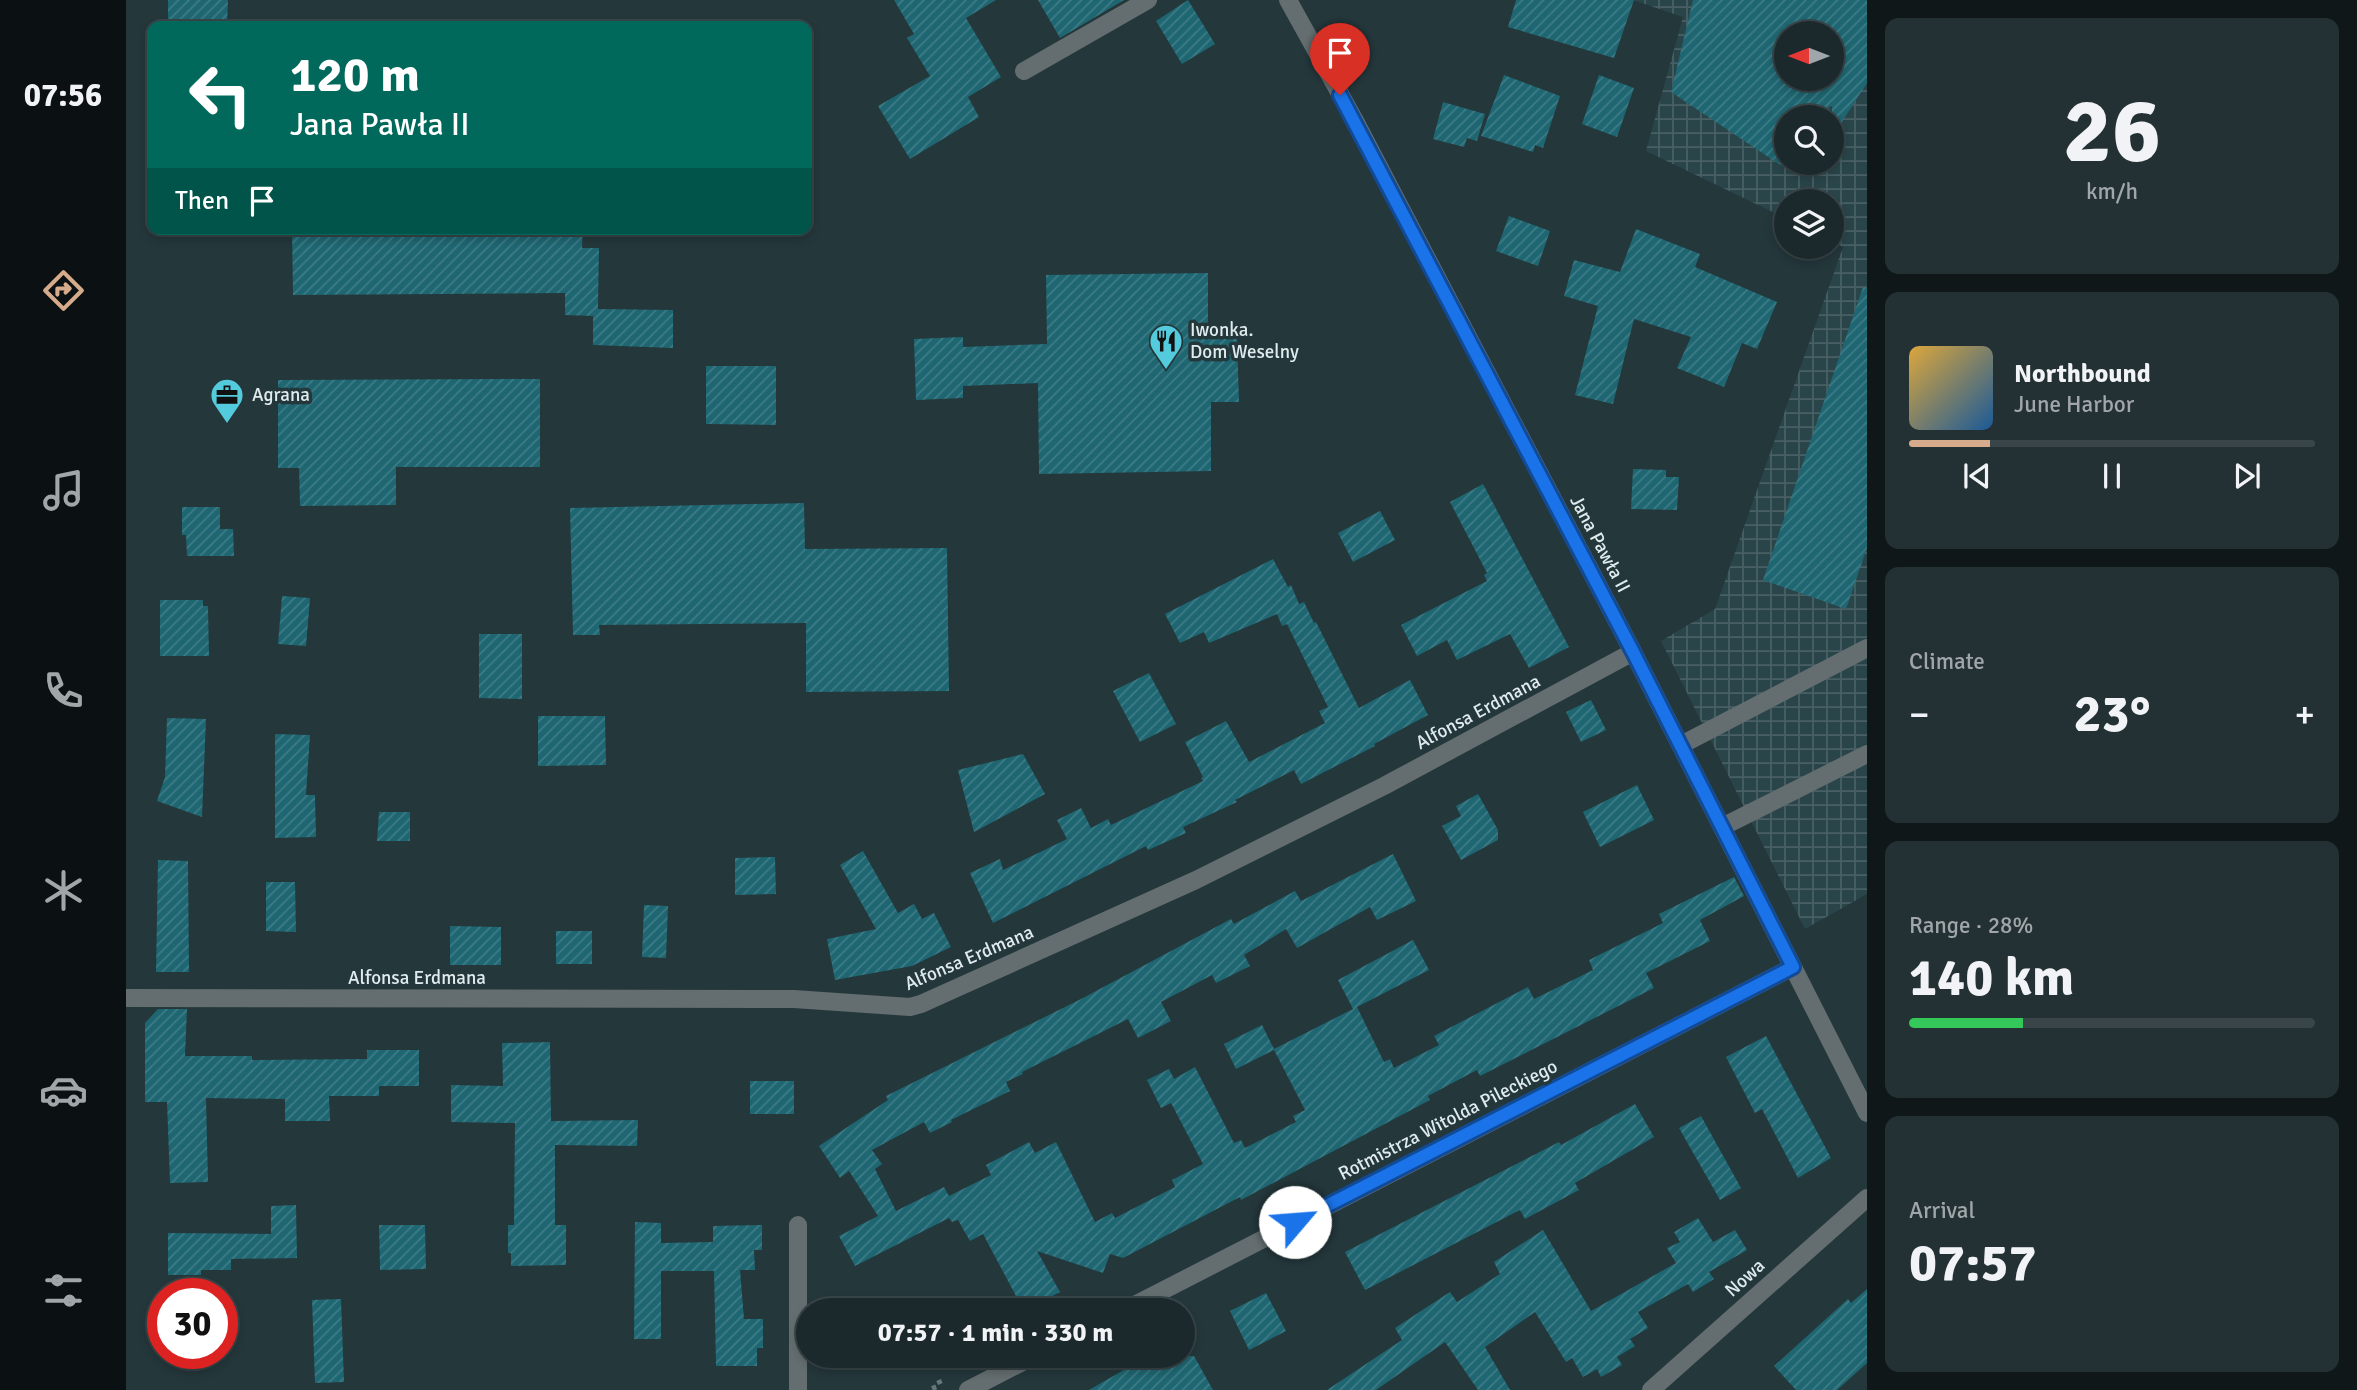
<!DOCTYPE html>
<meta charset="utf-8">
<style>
body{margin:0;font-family:Signika,sans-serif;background:#243134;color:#f1f3f6;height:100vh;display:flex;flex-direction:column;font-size:26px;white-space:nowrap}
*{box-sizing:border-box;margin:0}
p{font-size:23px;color:#a0a6a9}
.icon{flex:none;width:38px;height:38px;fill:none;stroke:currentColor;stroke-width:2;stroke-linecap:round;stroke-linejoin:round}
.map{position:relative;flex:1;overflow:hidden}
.details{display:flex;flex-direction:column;gap:18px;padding:18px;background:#0f1718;width:490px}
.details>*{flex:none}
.banner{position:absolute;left:21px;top:21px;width:665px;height:214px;border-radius:14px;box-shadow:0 4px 10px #0003,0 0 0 2px #394548;background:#00695c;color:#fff;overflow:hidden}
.needle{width:46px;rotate:270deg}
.tools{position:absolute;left:1648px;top:21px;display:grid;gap:14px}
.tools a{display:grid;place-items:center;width:70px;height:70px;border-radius:50%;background:#1b292c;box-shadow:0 4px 10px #0003,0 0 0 2px #394548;font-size:35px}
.speed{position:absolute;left:21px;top:1278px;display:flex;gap:14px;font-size:35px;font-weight:700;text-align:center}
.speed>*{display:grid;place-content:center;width:91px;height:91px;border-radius:50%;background:#1b292c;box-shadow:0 4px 10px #0003,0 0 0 2px #394548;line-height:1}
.speed .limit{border:10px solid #d22;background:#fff;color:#111}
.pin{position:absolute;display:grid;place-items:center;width:60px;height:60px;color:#fff;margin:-72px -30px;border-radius:50% 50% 50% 0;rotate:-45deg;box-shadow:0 0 7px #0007}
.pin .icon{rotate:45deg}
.me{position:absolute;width:77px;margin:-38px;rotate:63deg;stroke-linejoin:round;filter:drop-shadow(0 0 5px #0008)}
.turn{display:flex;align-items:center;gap:24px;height:147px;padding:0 28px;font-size:32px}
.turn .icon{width:91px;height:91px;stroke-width:2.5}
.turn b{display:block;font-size:49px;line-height:60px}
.then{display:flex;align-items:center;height:66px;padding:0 28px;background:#0003;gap:14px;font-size:26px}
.big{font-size:52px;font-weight:800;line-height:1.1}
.details .card{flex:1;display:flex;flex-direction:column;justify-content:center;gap:10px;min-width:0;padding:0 24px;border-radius:14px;background:#243134}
.details .dial{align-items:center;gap:0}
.dial b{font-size:91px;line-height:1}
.song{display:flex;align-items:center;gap:21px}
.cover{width:84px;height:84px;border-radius:10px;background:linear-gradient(135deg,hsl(40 70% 55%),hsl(210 70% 35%))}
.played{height:7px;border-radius:4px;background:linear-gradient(90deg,#d6ab8b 20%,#394548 20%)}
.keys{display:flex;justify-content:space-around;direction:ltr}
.heat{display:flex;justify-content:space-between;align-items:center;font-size:38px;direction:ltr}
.charge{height:10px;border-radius:5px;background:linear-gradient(90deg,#34c759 28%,#394548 0)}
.trip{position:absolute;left:670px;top:1298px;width:399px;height:70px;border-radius:35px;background:#1b292c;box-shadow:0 4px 10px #0003,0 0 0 2px #394548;font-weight:800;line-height:70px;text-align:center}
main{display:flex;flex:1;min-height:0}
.menu{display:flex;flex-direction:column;width:126px;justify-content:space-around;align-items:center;background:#0b1012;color:#a0a6a9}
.menu .icon{width:49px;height:49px}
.menu .current{color:#d6ab8b}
.menu b{font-size:32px;color:#f1f3f6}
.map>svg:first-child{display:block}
.industrial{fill:url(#industrial-grid);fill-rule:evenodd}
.building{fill:url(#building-hatch);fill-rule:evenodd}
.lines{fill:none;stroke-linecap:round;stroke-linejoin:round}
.path{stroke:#66777a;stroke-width:4.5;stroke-dasharray:5 5;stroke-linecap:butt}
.minor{stroke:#646d6f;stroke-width:18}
.route-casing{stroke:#114b97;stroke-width:18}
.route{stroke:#1a73e8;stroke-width:12}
.labels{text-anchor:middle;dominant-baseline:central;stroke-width:7;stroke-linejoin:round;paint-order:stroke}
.poi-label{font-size:19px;fill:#dfebed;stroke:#24373b;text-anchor:start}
.street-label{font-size:19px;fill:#dfebed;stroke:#24373b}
</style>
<main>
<nav class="menu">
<b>07:56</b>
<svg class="icon current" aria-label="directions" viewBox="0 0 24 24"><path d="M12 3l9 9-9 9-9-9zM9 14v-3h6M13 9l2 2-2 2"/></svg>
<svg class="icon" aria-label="music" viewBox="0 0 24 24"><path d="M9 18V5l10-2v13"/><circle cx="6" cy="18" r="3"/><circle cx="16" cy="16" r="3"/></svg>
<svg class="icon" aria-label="phone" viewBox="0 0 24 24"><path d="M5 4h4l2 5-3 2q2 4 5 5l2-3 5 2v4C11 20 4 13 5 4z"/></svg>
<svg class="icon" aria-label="climate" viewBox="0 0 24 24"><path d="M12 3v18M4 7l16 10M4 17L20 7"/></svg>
<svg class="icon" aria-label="car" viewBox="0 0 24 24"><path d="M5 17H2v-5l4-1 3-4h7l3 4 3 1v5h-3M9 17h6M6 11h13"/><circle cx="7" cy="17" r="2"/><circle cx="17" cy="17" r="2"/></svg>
<svg class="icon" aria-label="filters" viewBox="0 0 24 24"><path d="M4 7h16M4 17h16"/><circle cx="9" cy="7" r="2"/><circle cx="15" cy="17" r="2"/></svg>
</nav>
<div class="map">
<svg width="1741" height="1390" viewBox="0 0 1741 1390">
<defs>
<pattern id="industrial-grid" width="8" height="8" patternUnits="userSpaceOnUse" patternTransform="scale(1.75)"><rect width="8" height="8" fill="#29454a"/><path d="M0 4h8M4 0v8" fill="none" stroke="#486064"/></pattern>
<pattern id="building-hatch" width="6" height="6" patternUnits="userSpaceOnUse" patternTransform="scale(1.75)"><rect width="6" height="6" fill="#1e6671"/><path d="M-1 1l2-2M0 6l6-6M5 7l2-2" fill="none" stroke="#3e7c86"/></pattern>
</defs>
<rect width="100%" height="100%" fill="#24373b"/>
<path class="industrial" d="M1507 0H1741V894L1679 929 1535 641 1589 609 1717 247 1706 241V201H1661V219L1520 151 1557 17ZM1661 33H1706V79H1661ZM1661 117H1706V163H1661Z"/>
<path class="building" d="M42 0H102L101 26H42Z
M768 0H870L840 18 875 77 842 97 853 117 784 159 752 106 804 76 781 38 788 34Z
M912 0H998L934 38Z
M1062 0 1089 44 1056 64 1030 21Z
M1390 0H1508L1488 58 1382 27Z
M1567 0H1741V83L1706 137V103L1697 117H1661V163H1667L1662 170 1545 92ZM1661 33H1706V79H1661Z
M1378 75 1434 96 1417 148 1409 145 1407 152 1355 136Z
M1473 75 1508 88 1491 137 1456 124Z
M1317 102 1359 114 1351 141 1341 138 1338 147 1307 139Z
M1383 216 1424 231 1412 266 1370 251Z
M166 229H457L456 248H473L472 309 547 310V348L467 345V316L439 315V293L167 295Z
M1510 229 1574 254 1569 267 1651 302 1631 349 1616 343 1598 387 1551 368 1565 337 1508 319 1487 404 1449 395 1472 306 1438 296 1448 260 1494 272Z
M1082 273V339H1111L1113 402H1085V471L913 474 912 383 837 386V398L790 400 788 339 837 337V347L921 344 920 275Z
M1737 287 1741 288V548L1720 609 1637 580Z
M580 366H650V425L580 424Z
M414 379V467H270V505L174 506 173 468H152V380Z
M1507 469 1540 470V477H1553L1551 510 1505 509Z
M1357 484 1443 647 1403 668 1384 634 1331 660 1321 640 1291 656 1275 625 1361 581 1358 575 1361 573 1324 502Z
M678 503 679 549 821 548 823 691 680 692V623L473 625 474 635H447L444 508Z
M56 507H94V529H107L108 556H61L60 535H56Z
M1254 511 1269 540 1227 562 1212 533Z
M1147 559 1162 587 1165 585 1173 604 1178 602 1188 623 1190 622 1233 708 1284 680 1302 715 1248 744 1249 746 1175 784 1168 770 1109 800 1111 802 1057 827 1060 833 1022 850 1020 846 867 923 844 873 874 859 877 870 941 839 931 820 955 808 965 828 982 819 985 825 1077 781 1075 778 1077 777 1059 742 1100 721 1123 762 1199 723 1193 711 1202 707 1161 624 1156 626 1151 614 1083 643 1078 632 1054 643 1039 614Z
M156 596 184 598 180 646 152 644Z
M34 600H77V606H82L83 656H34Z
M353 634H396V699L353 698Z
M1023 673 1050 724 1014 742 987 691Z
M1465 700 1480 730 1455 742 1440 712Z
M412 716H479L480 765 412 766Z
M41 718 80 719 76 817 31 801 39 777Z
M149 734 184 735 180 795H189L190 837 149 838Z
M897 754 919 794 848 832 832 770Z
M1511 785 1528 820 1474 847 1457 812Z
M1352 794 1372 830V840L1335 860 1316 826 1335 816 1330 806Z
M253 812H284V841H251Z
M737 851 772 913 788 904 796 919 808 913 825 947 786 966 709 980 701 939 750 929 714 865Z
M1267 854 1290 901 1251 920 1244 907 1171 948 1160 929 1118 955 1124 966 1090 983 1086 975 1035 1002 1045 1021 1012 1038 1002 1019 896 1072 897 1074 880 1082 884 1091 825 1120 826 1122 804 1133 798 1122 746 1150 756 1164 749 1169 770 1211 818 1187 823 1196 865 1175 860 1165 903 1142 909 1153 930 1142 969 1222 986 1213 989 1218 1049 1187 1046 1180 1077 1164 1045 1103 1035 1108 1021 1080 1043 1069 1048 1079 1069 1067 1108 1143 1115 1140 1119 1148 1170 1122 1167 1116 1179 1110 1148 1050 1110 1069 1098 1044 1136 1025 1148 1049 1227 1009 1212 980 1287 940 1303 970 1231 1007 1258 1062 1264 1059 1268 1068 1313 1045 1308 1036 1402 987 1408 999 1467 970 1463 960 1537 923 1533 914 1608 877 1618 896 1574 920 1584 941 1520 973 1528 988 1354 1076 1351 1070 1302 1096 1304 1100 1166 1173 1115 1200 1114 1197 997 1258 984 1254 977 1273 911 1251 934 1292 898 1311 857 1234 844 1241 832 1220 826 1222 823 1218 729 1266 713 1236 752 1216 723 1171 714 1178 693 1146 762 1100 760 1096 955 999 1105 919 1108 924 1169 891 1175 901Z
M649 857 650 894 609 895V858Z
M32 860 62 861 63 972H30Z
M140 882H169L170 932 140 931Z
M518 905 542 906 540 958 516 957Z
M324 926 375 927V965H324Z
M430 931H466V964H430Z
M32 1009H61L59 1056H126V1060L241 1059V1050H293V1086H253V1096H203L204 1121H159V1099L80 1098 82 1182 44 1183 41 1102H19V1023Z
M1640 1036 1705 1158 1672 1178 1636 1109 1629 1113 1600 1057Z
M424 1042 425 1121 512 1120 511 1146 429 1145V1225H440V1265L385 1266V1253H382V1225H388L389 1123 325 1122V1085L377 1086 376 1043Z
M624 1081H668V1114H624Z
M1509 1104 1528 1137 1449 1183 1453 1190 1399 1219 1394 1210 1239 1290 1219 1252 1433 1142 1435 1145Z
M1575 1116 1615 1188 1594 1200 1553 1128Z
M170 1205 171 1258 105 1259V1270H75V1275H42V1233L145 1234V1206Z
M1572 1218 1587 1242 1609 1230 1621 1250 1583 1272 1588 1279 1567 1292 1562 1284 1512 1312 1522 1328 1504 1339 1509 1346 1491 1357 1496 1365 1475 1377 1471 1369 1457 1377 1446 1358 1440 1362 1409 1312 1359 1347 1384 1390H1352L1319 1342 1250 1390H1201L1276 1340 1269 1328 1324 1292 1331 1302 1374 1274 1368 1262 1417 1230 1465 1311 1550 1263 1541 1248 1554 1242 1548 1232Z
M509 1222 535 1223V1243L587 1242V1226L636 1225V1250H628L629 1270H614L618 1319H637V1348H631V1366H590L588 1271H535V1339H508Z
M253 1225H299L300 1269 254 1270Z
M1741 1289V1363L1711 1390H1670L1648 1366 1722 1299 1725 1303Z
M1140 1293 1160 1331 1123 1350 1104 1311Z
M215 1299 218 1382 189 1383 186 1300Z
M1022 1356H1068L1087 1390H963Z"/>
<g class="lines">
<path class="path" d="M953 1311 974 1300
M809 1390 807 1385 820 1379"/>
<path class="minor" d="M1162 0 1228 119 1507 652 1741 1113
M898 71 1022 0
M1555 745 1741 648
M1596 827 1741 754
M0 998 668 999 784 1007 795 1004 1070 880 1258 786 1507 652
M672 1225V1390
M997 1311 1667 967
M842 1390 908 1356
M1525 1390 1741 1198"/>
</g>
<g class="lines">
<defs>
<path id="route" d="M1169 1222 1667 967 1507 652 1214 95"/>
</defs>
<use href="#route" class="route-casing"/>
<use href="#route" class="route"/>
</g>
<defs>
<symbol id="restaurant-pin" viewBox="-11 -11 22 30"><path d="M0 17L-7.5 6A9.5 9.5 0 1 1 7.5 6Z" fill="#54cadd" stroke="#24373b"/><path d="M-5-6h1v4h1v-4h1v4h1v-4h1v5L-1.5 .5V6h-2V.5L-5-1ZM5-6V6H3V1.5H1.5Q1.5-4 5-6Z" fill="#111"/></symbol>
<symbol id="office-pin" viewBox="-11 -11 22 30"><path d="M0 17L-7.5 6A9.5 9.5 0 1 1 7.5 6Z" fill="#54cadd" stroke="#24373b"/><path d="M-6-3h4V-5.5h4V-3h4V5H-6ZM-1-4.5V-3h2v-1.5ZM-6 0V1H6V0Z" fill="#111"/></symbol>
</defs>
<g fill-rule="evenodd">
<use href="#restaurant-pin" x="1021" y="322" width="38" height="52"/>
<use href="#office-pin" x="82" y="376" width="38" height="52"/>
</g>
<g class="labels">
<g class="poi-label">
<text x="1064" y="330">Iwonka.<tspan x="1064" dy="22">Dom Weselny</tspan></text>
<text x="126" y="395">Agrana</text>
</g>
<g class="street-label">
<text transform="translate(1474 544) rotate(62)">Jana Pawła II</text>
<text transform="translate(1352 712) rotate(-28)">Alfonsa Erdmana</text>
<text transform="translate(843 958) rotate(-23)">Alfonsa Erdmana</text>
<text x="291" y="978">Alfonsa Erdmana</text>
<text transform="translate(1322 1120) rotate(-27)">Rotmistrza Witolda Pileckiego</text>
<text transform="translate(1619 1278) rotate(-42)">Nowa</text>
</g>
</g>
</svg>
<div class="tools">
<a><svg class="needle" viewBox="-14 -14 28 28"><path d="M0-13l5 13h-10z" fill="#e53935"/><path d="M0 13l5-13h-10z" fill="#a0a6a9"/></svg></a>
<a><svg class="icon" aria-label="search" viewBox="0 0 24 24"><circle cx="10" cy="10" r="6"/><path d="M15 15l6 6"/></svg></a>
<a><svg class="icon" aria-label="layers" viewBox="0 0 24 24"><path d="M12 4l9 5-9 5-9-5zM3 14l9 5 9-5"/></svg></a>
</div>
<div class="speed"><div class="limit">30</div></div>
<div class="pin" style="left:1214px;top:95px;background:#d93025"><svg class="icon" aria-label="arrive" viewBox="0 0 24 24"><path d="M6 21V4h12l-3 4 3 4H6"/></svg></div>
<svg class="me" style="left:1169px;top:1222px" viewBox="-20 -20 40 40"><circle r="19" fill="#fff"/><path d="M0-13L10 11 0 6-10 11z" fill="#1a73e8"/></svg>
<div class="trip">07:57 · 1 min · 330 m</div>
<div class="banner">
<div class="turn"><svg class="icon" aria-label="left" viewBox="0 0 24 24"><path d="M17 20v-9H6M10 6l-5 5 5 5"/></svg><div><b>120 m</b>Jana Pawła II</div></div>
<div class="then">Then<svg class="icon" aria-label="arrive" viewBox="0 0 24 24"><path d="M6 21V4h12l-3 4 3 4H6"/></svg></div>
</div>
</div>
<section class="details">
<div class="card dial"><b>26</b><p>km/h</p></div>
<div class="card">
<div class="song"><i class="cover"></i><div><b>Northbound</b><p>June Harbor</p></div></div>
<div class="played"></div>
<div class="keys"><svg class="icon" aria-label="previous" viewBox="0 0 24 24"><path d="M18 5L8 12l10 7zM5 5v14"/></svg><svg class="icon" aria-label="pause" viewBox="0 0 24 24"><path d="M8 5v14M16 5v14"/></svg><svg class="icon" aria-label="next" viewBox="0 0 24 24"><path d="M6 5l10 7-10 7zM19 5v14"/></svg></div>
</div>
<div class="card"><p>Climate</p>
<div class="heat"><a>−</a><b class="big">23°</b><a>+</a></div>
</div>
<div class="card"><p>Range · 28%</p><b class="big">140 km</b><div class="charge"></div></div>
<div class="card"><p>Arrival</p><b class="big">07:57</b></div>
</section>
</main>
